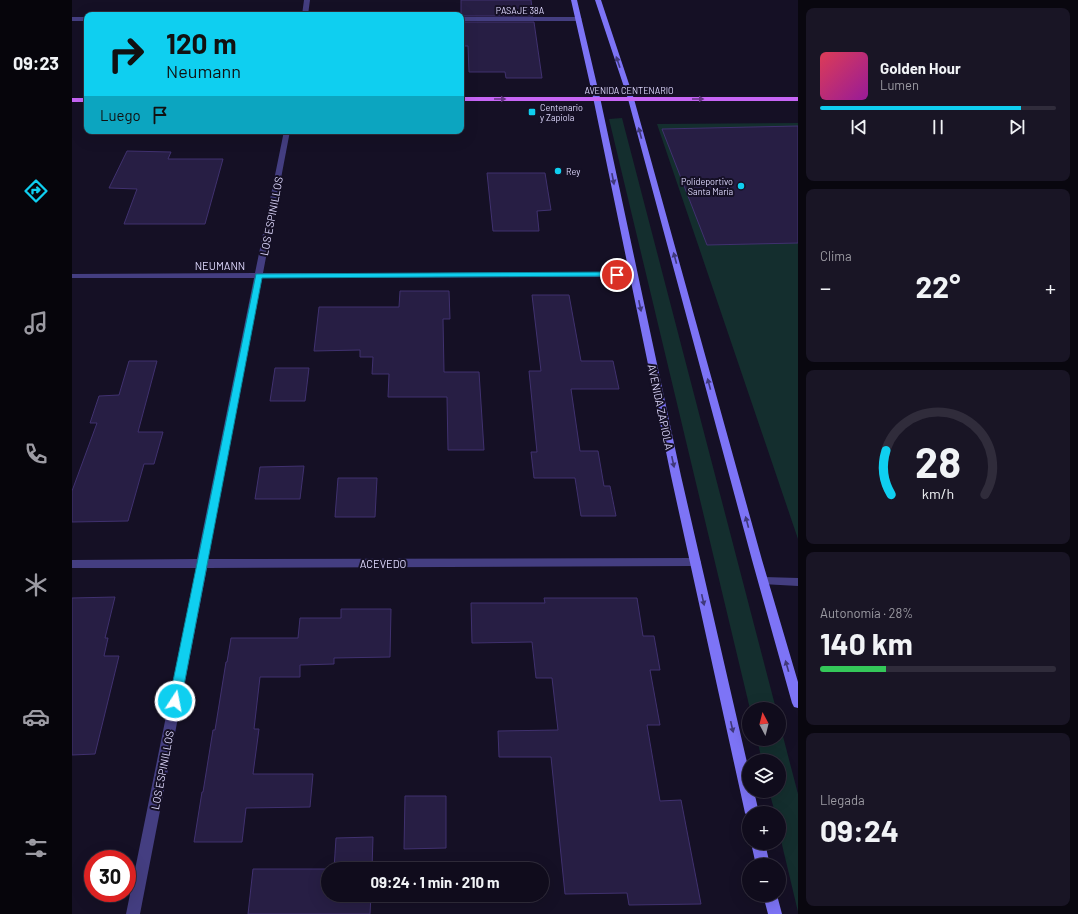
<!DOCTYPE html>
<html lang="es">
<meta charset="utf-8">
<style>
body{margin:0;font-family:Barlow,sans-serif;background:#191525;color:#f1f3f6;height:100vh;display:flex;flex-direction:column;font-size:15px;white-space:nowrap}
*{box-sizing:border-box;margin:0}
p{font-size:13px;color:#9c9ba3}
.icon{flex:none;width:22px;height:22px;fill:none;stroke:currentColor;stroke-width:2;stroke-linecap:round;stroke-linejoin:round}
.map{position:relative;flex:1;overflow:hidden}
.side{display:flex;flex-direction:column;gap:8px;padding:8px;background:#09070f;width:280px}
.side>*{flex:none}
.guide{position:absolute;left:12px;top:12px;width:380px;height:122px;border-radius:8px;box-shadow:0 4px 16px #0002,0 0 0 1px #302c3b;background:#0fcff0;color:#111;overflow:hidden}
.needle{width:26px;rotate:353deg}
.fabs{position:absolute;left:670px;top:702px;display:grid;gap:8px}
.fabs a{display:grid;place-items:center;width:44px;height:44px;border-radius:50%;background:#100c1c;box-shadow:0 4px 16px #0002,0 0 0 1px #302c3b;font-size:20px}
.speed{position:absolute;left:12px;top:850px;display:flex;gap:8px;font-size:20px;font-weight:700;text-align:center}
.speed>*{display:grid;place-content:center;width:52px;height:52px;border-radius:50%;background:#100c1c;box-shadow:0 4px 16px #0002,0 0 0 1px #302c3b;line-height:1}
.speed .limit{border:6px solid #d22;background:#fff;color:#111}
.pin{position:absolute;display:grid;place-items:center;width:34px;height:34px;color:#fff;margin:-17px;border:2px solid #fff;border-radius:50%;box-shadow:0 1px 4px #0007}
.me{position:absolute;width:44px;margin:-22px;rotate:11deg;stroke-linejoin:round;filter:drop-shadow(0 0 3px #0008)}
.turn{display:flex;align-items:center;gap:14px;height:84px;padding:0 16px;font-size:18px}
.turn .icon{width:52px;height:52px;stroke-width:2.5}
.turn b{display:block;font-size:28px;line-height:34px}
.then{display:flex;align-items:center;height:38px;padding:0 16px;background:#0003;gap:8px;font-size:15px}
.big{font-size:30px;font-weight:700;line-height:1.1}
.side .tile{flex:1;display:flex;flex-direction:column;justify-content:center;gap:6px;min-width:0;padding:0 14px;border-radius:8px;background:#191525}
.side .dial{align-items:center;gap:0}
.dial svg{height:104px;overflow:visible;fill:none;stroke:#302c3b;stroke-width:7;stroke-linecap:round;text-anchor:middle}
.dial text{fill:#f1f3f6;stroke:none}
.song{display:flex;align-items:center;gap:12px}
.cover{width:48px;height:48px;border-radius:6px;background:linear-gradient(135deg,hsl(350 70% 55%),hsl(300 70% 35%))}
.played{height:4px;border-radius:2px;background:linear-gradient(90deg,#0fcff0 85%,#302c3b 85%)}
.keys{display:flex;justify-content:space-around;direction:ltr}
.heat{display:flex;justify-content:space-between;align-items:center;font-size:22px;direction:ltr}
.charge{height:6px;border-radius:3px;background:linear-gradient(90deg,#34c759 28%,#302c3b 0)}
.trip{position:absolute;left:249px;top:862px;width:228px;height:40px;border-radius:20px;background:#100c1c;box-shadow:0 4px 16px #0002,0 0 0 1px #302c3b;font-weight:700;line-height:40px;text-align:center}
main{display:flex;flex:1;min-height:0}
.dock{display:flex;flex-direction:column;width:72px;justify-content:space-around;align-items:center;background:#06050b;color:#9c9ba3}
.dock .icon{width:28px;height:28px}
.dock .selected{color:#0fcff0}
.dock b{font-size:18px;color:#f1f3f6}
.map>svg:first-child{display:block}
.green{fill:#142e2e}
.building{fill:#271e44;stroke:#40316f}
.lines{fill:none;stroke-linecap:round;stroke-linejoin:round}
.service{fill:#443e81;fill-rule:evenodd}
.pedestrian{fill:#443e81;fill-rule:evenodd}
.minor{fill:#443e81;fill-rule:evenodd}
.secondary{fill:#7d74f6;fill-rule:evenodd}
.primary{fill:#c665f5;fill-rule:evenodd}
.oneway{fill:#3f3879}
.oneway2{fill:#653683}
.route{fill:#0fcff0;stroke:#0a879c}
.poi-dot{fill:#0fcff0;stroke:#151025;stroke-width:1.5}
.labels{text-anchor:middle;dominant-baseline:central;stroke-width:4;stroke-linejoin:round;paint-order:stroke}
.far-street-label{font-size:9px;fill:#ddd7fc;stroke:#151025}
.far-poi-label{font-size:9px;fill:#ddd7fc;stroke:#151025;text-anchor:start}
.street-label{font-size:11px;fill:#ddd7fc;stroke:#151025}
</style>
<main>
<nav class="dock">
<b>09:23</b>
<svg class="icon selected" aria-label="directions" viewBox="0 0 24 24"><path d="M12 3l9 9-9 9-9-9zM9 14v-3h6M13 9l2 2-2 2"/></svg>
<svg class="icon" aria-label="music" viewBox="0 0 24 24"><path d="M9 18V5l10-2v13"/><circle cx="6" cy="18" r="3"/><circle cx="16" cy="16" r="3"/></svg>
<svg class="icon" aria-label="phone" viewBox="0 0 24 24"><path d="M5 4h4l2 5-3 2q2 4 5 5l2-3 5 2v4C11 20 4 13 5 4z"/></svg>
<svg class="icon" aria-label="climate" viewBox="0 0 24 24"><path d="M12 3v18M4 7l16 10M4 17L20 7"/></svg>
<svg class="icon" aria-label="car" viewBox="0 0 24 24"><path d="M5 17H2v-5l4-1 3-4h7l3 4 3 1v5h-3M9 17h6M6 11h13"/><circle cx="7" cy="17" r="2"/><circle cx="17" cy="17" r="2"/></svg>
<svg class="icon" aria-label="filters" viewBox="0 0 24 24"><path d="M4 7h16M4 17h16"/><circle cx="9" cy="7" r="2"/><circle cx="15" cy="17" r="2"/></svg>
</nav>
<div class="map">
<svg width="726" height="914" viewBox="0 0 726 914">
<rect width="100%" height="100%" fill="#151025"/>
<path class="green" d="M550 118 704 709H678L537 119Z
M726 123V539L585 124Z
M707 721 726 794V912L707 832V813H703L697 791H707V761H690L685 739H707Z"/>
<path class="building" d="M389 0H459L461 16H389Z
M389 22H462L470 78H434L433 72H397L396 46H389Z
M726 126V243L635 245 590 129Z
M55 151 99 152 96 159H151L133 224H52L65 189 37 188Z
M415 173H473L479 210 465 211 467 231H421Z
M328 291H377L378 319H371L372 372H407L412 450H376L375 397H316L317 374H300L301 357H288V350L242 351 247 307H327Z
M460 295H497L509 361H541L547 389H499L508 451H526L532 486H538L544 516H509L503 478H462L459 452H465L457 371H469Z
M57 361H85L66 432H91L82 464H72L56 521 0 522V491L25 423H18L27 396 47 395Z
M203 368H237L233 401H198Z
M232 466 228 499H183L188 467Z
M266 478H305L303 517H263Z
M43 597 33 638H36L32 656H47L23 754 0 755V598Z
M472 598H565L571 636H582L588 670H578L588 725H575L588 801 609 800 629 904 557 905 555 893 493 894 479 757H427L426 731 486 730 480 678H464L460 642 400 643 399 603H473Z
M269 609H319L318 657 262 658V664L228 665V677H188L182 729H187L181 774H241L238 807 174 808 170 842H122L130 792H131L141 730H143L154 662H155L159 638H226L228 618H269Z
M333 796H374V848L332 849Z
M301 837 300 869H256V895H299L298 914H176L181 869H262L264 838Z"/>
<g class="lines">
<path class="service" d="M692 577 726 578V586L688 584 686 581 688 578Z"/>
<path class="pedestrian" d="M0 17H15V21H0Z
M389 17H507L510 19 507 21H389Z"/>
<path class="minor" d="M232 0H238L236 15H230Z
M212 131H218L191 273H561L565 275 561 277 190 278 136 559 623 558 627 559 629 562 627 565 623 566 135 568 68 914H54L124 568H0V560L125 559 182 278H0V274L183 273Z"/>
<path class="secondary" d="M499 0H505L529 102 609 476 677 771V791H682L687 813H677V818L673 813 599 476 522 102Z
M523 0H529L562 99 690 560 726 682V708L722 707 720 703 680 560 556 99Z
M679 843H693L698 865H684Z
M691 895H705L710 914H696Z"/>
<path class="primary" d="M389 97H726V101H389Z
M0 98H15V102H0Z"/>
</g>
<defs><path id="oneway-solid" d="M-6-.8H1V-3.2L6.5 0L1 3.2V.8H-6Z"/></defs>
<g class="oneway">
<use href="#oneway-solid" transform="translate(546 62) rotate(-109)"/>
<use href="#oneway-solid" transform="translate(568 133) rotate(-105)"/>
<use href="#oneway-solid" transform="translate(541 179) rotate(79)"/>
<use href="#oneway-solid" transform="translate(603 258) rotate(-105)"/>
<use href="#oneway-solid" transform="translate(568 306) rotate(78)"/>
<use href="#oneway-solid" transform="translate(637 384) rotate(-105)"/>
<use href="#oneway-solid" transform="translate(601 462) rotate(78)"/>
<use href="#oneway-solid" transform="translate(675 522) rotate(-105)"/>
<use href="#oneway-solid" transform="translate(631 600) rotate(77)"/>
<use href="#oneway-solid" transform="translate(715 666) rotate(-106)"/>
<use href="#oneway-solid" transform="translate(660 727) rotate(77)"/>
</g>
<g class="oneway2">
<use href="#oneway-solid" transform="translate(428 99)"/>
<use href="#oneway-solid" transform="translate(626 99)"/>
</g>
<path class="route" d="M545 272 549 275 548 276 190 278 109 701 107 704 103 706 99 704 97 701 184 274Z"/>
<g class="poi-dot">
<rect x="456" y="108" width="8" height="8" rx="2"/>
<circle cx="486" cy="171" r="4"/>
<circle cx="669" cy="186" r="4"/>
</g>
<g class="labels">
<g class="far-street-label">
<text x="448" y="10">PASAJE 38A</text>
<text x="557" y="90">AVENIDA CENTENARIO</text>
</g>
<g class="far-poi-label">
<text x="468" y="107">Centenario<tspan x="468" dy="10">y Zapiola</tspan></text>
<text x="494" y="171">Rey</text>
<text x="661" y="181" text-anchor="end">Polideportivo<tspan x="661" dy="10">Santa María</tspan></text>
</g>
<g class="street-label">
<text transform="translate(199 216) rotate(-79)">LOS ESPINILLOS</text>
<text x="148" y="265">NEUMANN</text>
<text transform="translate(589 407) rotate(78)">AVENIDA ZAPIOLA</text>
<text x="311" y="563">ACEVEDO</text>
<text transform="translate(90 770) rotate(-79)">LOS ESPINILLOS</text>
</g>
</g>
</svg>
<div class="fabs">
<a><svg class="needle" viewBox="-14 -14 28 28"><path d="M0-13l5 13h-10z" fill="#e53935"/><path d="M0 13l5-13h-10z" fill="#9c9ba3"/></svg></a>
<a><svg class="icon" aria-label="layers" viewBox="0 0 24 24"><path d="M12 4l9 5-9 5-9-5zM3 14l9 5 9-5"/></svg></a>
<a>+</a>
<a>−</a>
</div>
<div class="speed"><div class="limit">30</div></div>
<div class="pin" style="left:545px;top:275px;background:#d93025"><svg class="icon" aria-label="arrive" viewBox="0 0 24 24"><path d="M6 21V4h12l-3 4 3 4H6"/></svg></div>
<svg class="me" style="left:103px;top:701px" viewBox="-20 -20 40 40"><circle r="17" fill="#0fcff0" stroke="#fff" stroke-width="3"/><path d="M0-11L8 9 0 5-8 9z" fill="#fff"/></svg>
<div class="trip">09:24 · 1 min · 210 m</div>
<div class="guide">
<div class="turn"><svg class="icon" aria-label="right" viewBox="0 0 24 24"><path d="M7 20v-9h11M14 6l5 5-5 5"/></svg><div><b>120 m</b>Neumann</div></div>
<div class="then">Luego<svg class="icon" aria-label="arrive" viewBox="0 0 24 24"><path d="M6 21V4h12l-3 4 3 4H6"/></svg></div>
</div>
</div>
<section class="side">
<div class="tile">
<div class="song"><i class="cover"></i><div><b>Golden Hour</b><p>Lumen</p></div></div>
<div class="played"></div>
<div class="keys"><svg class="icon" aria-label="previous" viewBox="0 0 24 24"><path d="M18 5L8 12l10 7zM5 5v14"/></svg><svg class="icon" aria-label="pause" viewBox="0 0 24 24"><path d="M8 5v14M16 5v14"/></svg><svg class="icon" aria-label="next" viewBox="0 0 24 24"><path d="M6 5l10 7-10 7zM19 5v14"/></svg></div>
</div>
<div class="tile"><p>Clima</p>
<div class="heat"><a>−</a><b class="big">22°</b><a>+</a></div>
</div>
<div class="tile dial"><svg viewBox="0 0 100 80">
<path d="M14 69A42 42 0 1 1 86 69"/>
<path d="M14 69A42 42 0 0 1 10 35" stroke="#0fcff0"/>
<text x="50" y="56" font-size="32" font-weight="700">28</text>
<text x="50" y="72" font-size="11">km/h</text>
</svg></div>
<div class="tile"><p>Autonomía · 28%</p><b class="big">140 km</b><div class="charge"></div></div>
<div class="tile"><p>Llegada</p><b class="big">09:24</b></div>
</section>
</main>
